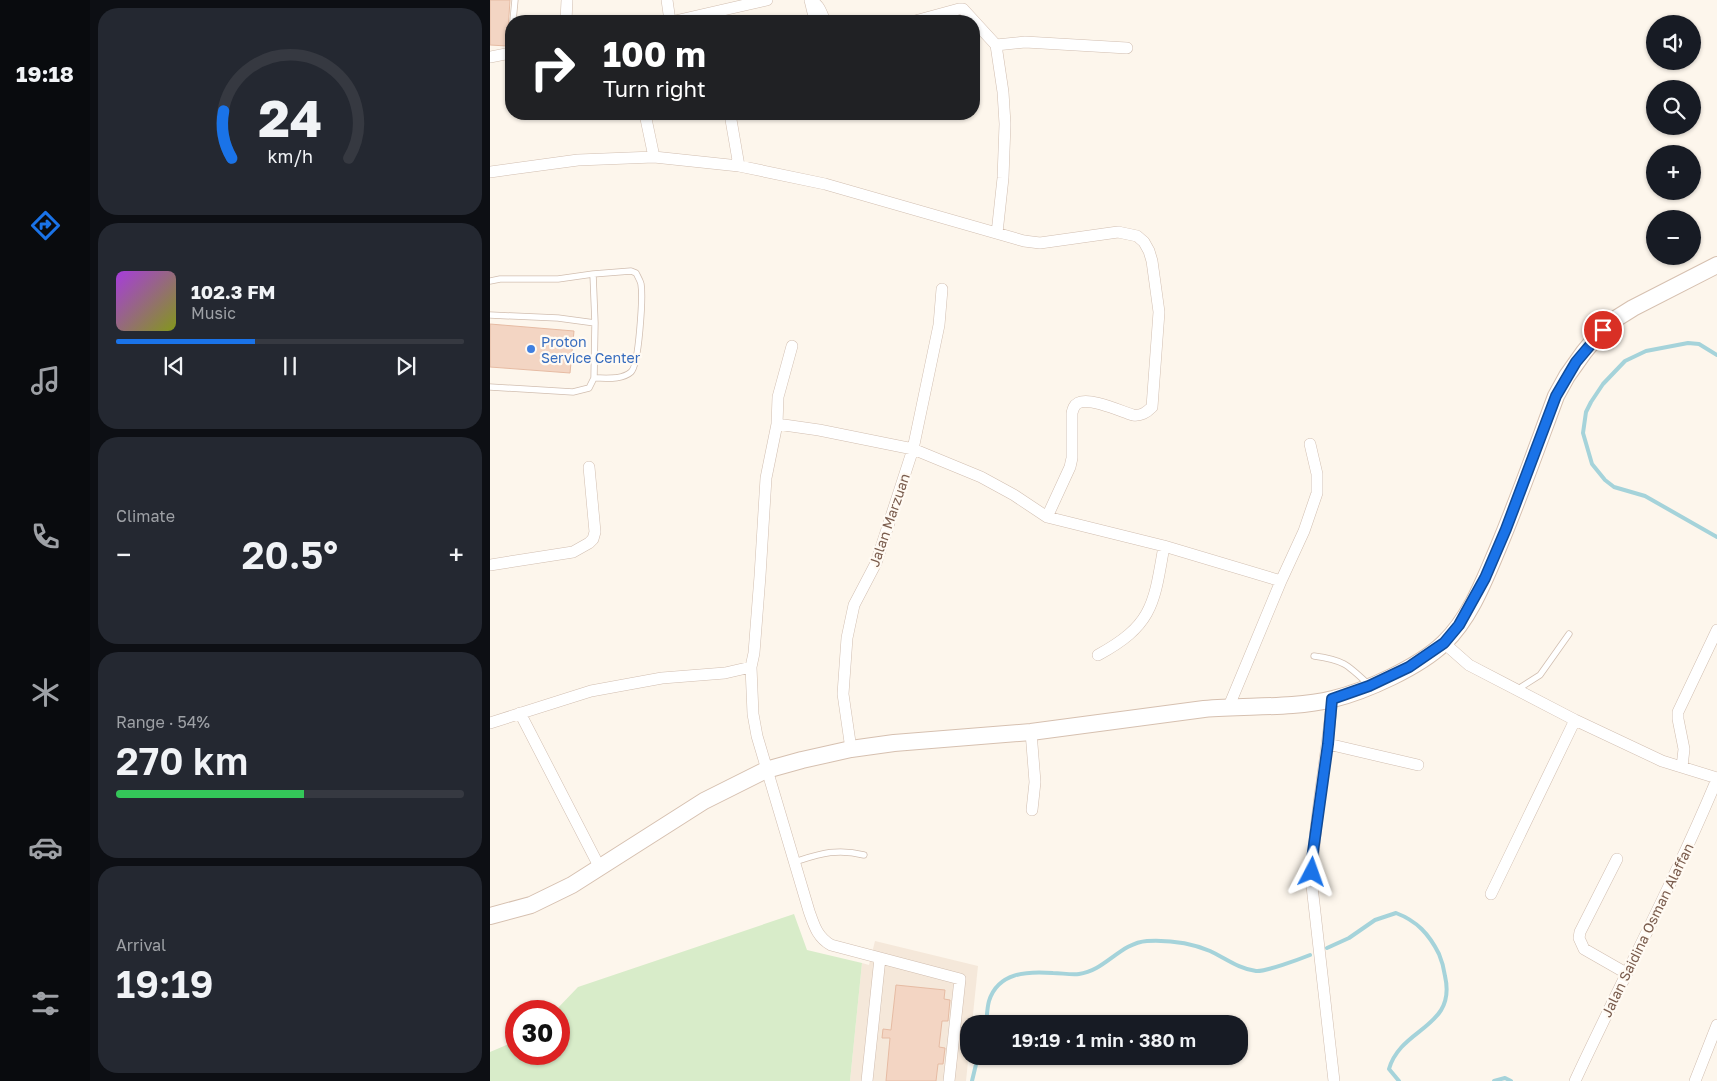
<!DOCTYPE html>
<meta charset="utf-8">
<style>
body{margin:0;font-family:"Golos Text",sans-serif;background:#242831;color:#f1f3f6;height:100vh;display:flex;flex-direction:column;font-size:19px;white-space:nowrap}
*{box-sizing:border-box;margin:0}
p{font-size:16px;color:#9ea1a6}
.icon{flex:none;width:28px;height:28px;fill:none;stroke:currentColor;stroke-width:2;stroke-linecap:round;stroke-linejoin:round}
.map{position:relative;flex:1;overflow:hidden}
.side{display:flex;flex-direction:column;gap:8px;padding:8px;background:#0d0f14;width:400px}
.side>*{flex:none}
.hud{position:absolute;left:15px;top:15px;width:475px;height:105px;border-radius:20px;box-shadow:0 1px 4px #0004;background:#202124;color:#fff;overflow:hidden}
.controls{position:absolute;left:1156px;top:15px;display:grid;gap:10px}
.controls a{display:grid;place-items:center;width:55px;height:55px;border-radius:50%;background:#171b24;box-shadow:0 1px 4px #0004;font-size:25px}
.speed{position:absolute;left:15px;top:1000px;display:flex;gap:10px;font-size:25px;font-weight:700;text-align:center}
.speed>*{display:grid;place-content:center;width:65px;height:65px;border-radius:50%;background:#171b24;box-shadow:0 1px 4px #0004;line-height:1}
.speed .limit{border:8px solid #d22;background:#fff;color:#111}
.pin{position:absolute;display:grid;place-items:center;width:42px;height:42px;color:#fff;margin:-21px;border:2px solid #fff;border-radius:50%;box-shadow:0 1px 5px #0007}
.me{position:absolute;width:55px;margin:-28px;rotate:4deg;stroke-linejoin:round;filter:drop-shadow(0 0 4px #0008)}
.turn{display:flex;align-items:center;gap:18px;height:105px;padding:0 15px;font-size:22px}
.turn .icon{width:65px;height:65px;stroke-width:2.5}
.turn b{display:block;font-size:35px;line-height:42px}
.big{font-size:38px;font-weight:600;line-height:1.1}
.side .tile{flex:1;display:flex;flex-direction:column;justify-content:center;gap:8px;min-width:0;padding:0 18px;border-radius:20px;background:#242831}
.side .dial{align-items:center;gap:0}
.dial svg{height:130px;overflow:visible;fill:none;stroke:#363941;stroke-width:7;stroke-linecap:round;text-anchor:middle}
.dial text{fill:#f1f3f6;stroke:none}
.song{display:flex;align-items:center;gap:15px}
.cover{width:60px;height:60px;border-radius:8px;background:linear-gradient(135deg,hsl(280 70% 55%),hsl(70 70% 35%))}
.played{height:5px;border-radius:2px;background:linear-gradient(90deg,#1a73e8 40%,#363941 40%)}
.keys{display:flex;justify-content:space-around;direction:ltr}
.heat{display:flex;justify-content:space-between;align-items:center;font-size:28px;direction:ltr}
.charge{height:8px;border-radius:4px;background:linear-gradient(90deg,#34c759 54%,#363941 0)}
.trip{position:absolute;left:470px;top:1015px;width:288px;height:50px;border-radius:20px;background:#171b24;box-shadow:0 1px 4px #0004;font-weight:600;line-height:50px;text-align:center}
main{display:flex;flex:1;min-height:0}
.tab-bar{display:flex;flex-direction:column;width:90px;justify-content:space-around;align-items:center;background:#090b0e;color:#9ea1a6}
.tab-bar .icon{width:35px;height:35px}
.tab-bar .selected{color:#1a73e8}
.tab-bar b{font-size:22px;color:#f1f3f6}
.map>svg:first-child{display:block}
.residential{fill:#f5e8da}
.green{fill:#d8ecc9}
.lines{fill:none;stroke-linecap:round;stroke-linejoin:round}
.stream{stroke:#a5d3da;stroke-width:4}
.building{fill:#f3d5c3;stroke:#e6bba3}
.lane-casing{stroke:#d1beb0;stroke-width:7}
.street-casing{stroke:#d1beb0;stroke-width:12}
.secondary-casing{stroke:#d6c0b0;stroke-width:18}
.lane{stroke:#fff;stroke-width:5.5}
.street{stroke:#fff;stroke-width:11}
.secondary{stroke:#fff;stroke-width:16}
.route-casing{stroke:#114b97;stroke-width:12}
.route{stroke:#1a73e8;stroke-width:9}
.shop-dot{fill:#3f7fe0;stroke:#fffaf3;stroke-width:2}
.labels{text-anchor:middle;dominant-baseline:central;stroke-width:4.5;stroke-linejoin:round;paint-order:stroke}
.shop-label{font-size:14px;fill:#366cbe;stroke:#fffaf3;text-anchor:start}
.street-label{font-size:14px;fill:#7a5c4d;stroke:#fffaf3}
</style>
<main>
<nav class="tab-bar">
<b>19:18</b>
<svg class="icon selected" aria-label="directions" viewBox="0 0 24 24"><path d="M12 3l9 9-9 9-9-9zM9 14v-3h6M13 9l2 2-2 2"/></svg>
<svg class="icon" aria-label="music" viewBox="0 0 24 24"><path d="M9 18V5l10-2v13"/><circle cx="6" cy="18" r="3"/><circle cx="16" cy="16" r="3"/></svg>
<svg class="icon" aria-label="phone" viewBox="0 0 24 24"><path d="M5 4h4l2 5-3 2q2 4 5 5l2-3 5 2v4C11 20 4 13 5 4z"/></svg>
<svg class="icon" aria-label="climate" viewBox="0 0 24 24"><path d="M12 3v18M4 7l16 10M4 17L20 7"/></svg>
<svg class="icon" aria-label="car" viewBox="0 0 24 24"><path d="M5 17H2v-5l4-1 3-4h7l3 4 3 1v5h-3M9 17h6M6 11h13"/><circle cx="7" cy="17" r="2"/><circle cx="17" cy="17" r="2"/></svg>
<svg class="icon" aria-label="filters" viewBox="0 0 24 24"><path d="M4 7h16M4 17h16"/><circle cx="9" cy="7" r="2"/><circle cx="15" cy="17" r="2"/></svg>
</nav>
<section class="side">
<div class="tile dial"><svg viewBox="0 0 100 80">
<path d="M14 69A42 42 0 1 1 86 69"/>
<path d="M14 69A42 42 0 0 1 9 40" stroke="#1a73e8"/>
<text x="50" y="56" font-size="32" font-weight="700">24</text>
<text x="50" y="72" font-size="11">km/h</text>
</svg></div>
<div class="tile">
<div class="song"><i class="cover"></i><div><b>102.3 FM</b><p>Music</p></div></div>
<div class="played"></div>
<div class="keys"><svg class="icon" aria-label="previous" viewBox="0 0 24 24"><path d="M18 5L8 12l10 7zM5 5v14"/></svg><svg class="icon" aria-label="pause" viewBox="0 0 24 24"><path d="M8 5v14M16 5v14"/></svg><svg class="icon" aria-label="next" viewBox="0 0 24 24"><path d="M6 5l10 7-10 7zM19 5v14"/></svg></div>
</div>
<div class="tile"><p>Climate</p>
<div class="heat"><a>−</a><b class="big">20.5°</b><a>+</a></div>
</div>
<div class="tile"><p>Range · 54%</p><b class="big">270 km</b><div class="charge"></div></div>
<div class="tile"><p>Arrival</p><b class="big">19:19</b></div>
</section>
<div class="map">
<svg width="1227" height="1081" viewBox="0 0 1227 1081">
<rect width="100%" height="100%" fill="#fdf6ec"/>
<path class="residential" d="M385 941 488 966 482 1024H479V1051L476 1081H360L372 963 379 965Z"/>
<path class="green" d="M304 914 317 950 372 963 360 1081H0V1052L26 1041V1054H69V1011H65L88 987Z"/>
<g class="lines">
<path class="stream" d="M1227 355 1209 344 1198 343 1156 351 1135 361 1113 384 1101 402 1096 412 1093 433 1102 464 1115 480 1124 487 1155 496 1227 537
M837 948 859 938 885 920 906 913C927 921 939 934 949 954 952 961 954 969 955 976 967 1028 911 1027 899 1069L909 1081
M496 1024C497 1017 497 1008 499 1001 508 972 538 971 563 973 571 973 581 975 589 974 615 971 630 943 657 941 677 940 701 943 720 951 735 958 749 969 766 971 775 972 810 959 820 955
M482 1081 488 1056
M1004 1081 1015 1078 1021 1081"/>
</g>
<path class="building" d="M0 0H20L17 46 0 45Z
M0 324 84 331 80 373 0 367Z
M406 985 455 990 454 999 460 1000 458 1021H452L449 1047 455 1048 453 1064H448L446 1081H396L400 1038H392L393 1029 401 1030Z"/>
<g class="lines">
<defs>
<path id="lane" d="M23 21 25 0
M0 281 10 279H68L103 274 141 271 146 273C148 277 150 280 151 284 153 297 149 365 141 372 132 380 116 378 104 378L105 323 103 274
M0 315 68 318 105 323
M0 387 83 392 99 388 104 378
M824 656C853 660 857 664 878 684
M1028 689 1050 675 1079 634
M304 862C330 854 346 848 374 855"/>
<path id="street" d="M177 0 180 21
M320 0 325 21
M320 1C330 4 331 13 335 21
M76 21 77 0
M185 21 277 0
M425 21 469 9H473L506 45 513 92 515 124 513 178 507 233
M506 45 535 42 637 48
M0 57 21 53
M155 114 164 157
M240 114 249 166
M0 172 88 160 164 157 249 166 335 184 534 241 550 243 628 232 647 236 654 242 659 251 662 261 669 312 662 407C656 413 651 416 643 415 630 411 600 397 588 403 584 405 583 409 582 413V458L580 467 557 517
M302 346 288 397 287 424 276 478 270 576 264 653 261 667 263 714 267 736 319 911C324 925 327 937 341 945L470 979 459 1081
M287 424 329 430 423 449 491 477 524 495 557 517 674 546 791 581
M0 565 83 552 99 543 103 539 105 532 99 467
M954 643 979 665 1085 720 1172 761 1227 778
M608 655C663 625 664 604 674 546
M842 699C837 761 823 823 822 886L844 1081
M739 706 791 581 814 531 827 493V474L820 444
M30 713 110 868
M0 723 101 691 172 678 235 673 261 667
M541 732 545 782 542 810
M838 744 928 765
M361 749 353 694 357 638 364 605 386 563 423 449 449 325 452 289
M1192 767 1194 749 1188 719V712L1227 630
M1127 859 1090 932 1089 938 1094 949 1136 973
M1001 894 1085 720
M377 1081 390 958
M1085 1081C1132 980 1184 882 1227 779
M1205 1081 1227 1025"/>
<path id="secondary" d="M0 916 41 905 82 885 214 801 276 770 312 760 361 749 404 743 541 732 714 709C757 705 801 709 843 699 876 691 929 667 954 643 980 618 994 581 1008 548 1029 498 1047 447 1066 396L1077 376 1094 352 1113 329 1127 318 1143 308 1227 265"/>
</defs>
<use href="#lane" class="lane-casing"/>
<use href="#street" class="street-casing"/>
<use href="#secondary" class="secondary-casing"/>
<use href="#lane" class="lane"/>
<use href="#street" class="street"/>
<use href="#secondary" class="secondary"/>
</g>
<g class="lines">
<defs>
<path id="route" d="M822 872V859L838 744 842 699 879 686 919 667 954 643 969 625 995 578 1016 529 1066 396 1086 362 1113 330"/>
</defs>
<use href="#route" class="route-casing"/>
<use href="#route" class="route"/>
</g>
<circle class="shop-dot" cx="41" cy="349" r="5"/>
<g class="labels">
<g class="shop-label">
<text x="51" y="341">Proton<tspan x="51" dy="16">Service Center</tspan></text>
</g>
<g class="street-label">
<text transform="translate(399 520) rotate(-71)">Jalan Marzuan</text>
<text transform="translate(1157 930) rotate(-64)">Jalan Saidina Osman Alaffan</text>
</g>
</g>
</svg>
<div class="controls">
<a><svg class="icon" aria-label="sound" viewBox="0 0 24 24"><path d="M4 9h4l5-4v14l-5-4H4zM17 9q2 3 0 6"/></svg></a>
<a><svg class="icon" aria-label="search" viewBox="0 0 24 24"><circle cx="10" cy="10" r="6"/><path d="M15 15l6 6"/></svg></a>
<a>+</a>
<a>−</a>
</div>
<div class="speed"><div class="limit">30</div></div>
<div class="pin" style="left:1113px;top:330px;background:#d93025"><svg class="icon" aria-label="arrive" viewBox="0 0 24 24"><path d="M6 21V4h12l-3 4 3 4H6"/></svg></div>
<svg class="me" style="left:822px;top:872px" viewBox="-20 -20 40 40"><path d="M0-17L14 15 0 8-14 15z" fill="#1a73e8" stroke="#fff" stroke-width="4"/></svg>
<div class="trip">19:19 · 1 min · 380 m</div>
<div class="hud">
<div class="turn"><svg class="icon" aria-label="right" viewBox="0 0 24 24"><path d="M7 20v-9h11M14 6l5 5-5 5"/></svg><div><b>100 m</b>Turn right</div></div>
</div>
</div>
</main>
